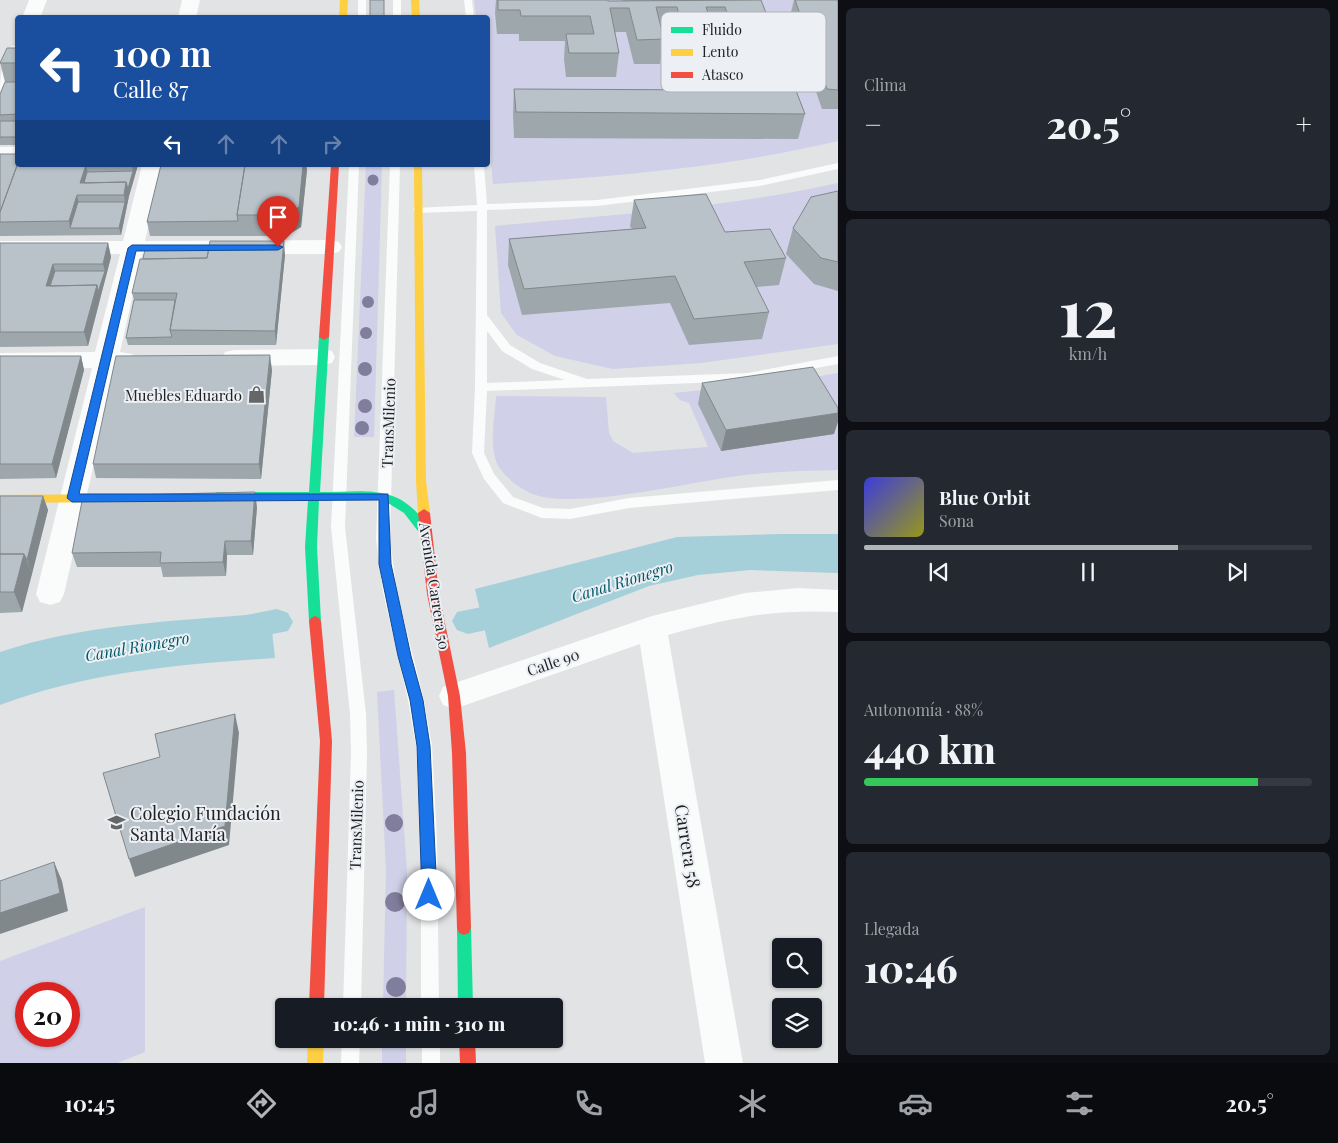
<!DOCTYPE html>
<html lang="es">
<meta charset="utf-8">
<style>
body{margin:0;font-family:"Playfair Display",serif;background:#242831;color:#f1f3f6;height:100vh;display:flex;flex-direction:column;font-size:19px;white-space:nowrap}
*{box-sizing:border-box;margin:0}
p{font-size:16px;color:#9ea1a6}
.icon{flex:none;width:28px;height:28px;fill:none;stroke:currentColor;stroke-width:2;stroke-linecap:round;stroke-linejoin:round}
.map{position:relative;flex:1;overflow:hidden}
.side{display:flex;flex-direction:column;gap:8px;padding:8px;background:#0d0f14;width:500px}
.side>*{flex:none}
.hud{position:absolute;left:15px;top:15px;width:475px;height:152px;border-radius:5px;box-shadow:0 1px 4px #0004;background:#1a4fa0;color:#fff;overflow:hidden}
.fabs{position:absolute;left:772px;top:938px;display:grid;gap:10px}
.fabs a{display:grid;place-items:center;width:50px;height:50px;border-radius:5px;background:#171b24;box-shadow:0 1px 4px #0004;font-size:25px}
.speed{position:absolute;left:15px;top:982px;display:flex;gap:10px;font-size:25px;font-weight:700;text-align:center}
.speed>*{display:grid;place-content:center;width:65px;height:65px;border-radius:50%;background:#171b24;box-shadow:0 1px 4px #0004;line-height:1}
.speed .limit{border:8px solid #d22;background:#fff;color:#111}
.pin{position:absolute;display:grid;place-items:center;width:42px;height:42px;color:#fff;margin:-51px -21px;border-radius:50% 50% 50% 0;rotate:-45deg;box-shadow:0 0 5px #0007}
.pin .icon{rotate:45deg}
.me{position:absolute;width:55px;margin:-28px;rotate:0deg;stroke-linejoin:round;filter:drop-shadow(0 0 4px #0008)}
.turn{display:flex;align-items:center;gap:18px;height:105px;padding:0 15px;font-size:22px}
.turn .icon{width:65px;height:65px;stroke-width:2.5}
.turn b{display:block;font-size:35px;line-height:42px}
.lanes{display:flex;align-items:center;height:48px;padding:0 15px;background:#0003;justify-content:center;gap:25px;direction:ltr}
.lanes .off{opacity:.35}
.big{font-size:38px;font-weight:800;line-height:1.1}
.side .card{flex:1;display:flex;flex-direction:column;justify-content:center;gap:8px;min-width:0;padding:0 18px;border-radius:8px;background:#242831}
.side .dial{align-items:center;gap:0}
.dial b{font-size:65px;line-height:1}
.song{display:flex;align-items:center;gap:15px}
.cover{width:60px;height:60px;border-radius:8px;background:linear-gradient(135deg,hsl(240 70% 55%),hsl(60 70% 35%))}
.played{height:5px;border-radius:2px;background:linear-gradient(90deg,#b2b4b6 70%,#363941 70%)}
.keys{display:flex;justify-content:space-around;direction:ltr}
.heat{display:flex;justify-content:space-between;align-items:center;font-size:28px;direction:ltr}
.charge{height:8px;border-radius:4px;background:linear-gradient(90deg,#34c759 88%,#363941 0)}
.trip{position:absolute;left:275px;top:998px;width:288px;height:50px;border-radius:5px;background:#171b24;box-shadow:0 1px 4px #0004;font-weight:800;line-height:50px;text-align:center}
.menu{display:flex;height:80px;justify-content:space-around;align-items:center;background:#090b0e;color:#9ea1a6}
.menu .icon{width:35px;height:35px}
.menu .current{color:#b2b4b6}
.menu b{font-size:22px;color:#f1f3f6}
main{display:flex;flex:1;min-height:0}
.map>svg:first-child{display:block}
.green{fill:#d0d0e8;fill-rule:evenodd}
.water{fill:#a6d0d9}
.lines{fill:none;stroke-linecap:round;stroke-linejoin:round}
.canal{fill:#a6d0d9;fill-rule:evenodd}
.lane{fill:#fafbfb;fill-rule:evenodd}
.street{fill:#fafbfb;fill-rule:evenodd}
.fast{fill:#16e098;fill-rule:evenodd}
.slow{fill:#ffcf43;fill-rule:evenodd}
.jam{fill:#f24e42;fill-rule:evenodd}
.tree{fill:#817d9c}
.wall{fill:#9ea7ac}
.shaded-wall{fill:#81888c}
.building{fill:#b8c2c8;stroke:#81888c;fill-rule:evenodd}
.route{fill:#1a73e8;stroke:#114b97}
.labels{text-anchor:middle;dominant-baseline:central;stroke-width:4;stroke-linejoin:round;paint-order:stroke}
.poi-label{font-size:15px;fill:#212224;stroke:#ecf0f5;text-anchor:end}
.street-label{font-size:15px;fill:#212224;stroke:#ecf0f5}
.water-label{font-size:16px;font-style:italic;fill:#005966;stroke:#ecf0f5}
.near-poi-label{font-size:18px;fill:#212224;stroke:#ecf0f5;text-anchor:start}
.near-street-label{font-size:18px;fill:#212224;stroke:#ecf0f5}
.key{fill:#ecf0f5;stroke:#afb2b6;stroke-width:1}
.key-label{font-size:14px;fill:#212224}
</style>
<main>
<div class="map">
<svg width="838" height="1063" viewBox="0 0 838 1063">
<rect width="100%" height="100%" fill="#e1e3e5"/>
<path class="green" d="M474 0H838V141C725 168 608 177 493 184L488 133V18L476 17Z
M366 165H382L374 437H354Z
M838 183V344L701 363 613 369 555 356 517 335 501 313 495 226C609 215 726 208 838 183Z
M838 373V470C810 471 782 471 754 474 702 478 571 514 528 492 518 487 508 479 501 470 487 451 495 419 496 396L606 397 609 433 613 441 633 453 708 447 689 403 680 400 674 393 792 381Z
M394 690 407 871 406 1006H383L386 869 377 692Z
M145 907V1052L117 1063H0V961ZM26 994H69V1036H26Z
M382 1039H406V1063H382Z"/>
<path class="water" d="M780 534H838V573L751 570 698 575 649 586 489 648 475 589 677 537Z
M270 613 275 658C181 664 88 672 0 705V652C86 623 181 621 270 613Z"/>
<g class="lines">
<path class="canal" d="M521 599 532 602 537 611 532 620 468 634 457 630 452 621 457 612Z
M277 609 288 613 293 622 288 631 232 642 221 638 216 629 221 620Z"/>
<path class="lane" d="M358 0H366V18H358Z
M393 0H401V18H393Z
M464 0H472L474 18H466Z
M838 163V169L760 186 597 206 487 210V315L510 345 540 363 587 379 748 373 838 356V364L748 381 487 391 484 453 494 474 513 497 543 508 570 509 629 498 838 480V490L629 508 570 519 542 518 503 503 484 479 472 453 475 387 477 211 418 213 413 210 414 208 477 205 474 165H484L487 204 597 200 760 180ZM487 331 502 351 532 369 565 380 487 383Z
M349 165H359L345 527 366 714 367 753 361 1006H343L351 753 350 714 331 527Z
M390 165H400L390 539 397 592 424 700 432 746 437 839 439 1006H421V839L416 746 408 700 383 592 376 539Z
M342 1039H360L359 1063H341Z
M422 1039H440V1063H422Z"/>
<path class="street" d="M29 0H47L40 18H22Z
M182 0H200L196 18H178Z
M18 45C18 64 18 81 7 98L0 100C0 80 0 63 12 46Z
M0 147H18V159H0Z
M142 165H162L145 241 331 240 339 242 342 247 339 252 331 254H142L120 352 132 354 135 360 132 366 116 368 64 594 60 602 50 605 40 602 36 594 92 368 0 369V353L95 352 120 254 0 255V241H123Z
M323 349 332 351 335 357 332 363 323 365 234 366 225 364 222 358 225 352 234 350Z
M798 588 838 590V612C773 609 730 618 668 635L743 1063H705L640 644 454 709 443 705 439 696 443 687 652 616 745 593Z"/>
<path class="fast" d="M324 334 329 337 320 492C369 492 402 482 431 532L429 535H421L404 513 383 500H319L317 547 321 621 319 624H311L309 621 305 547 308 500H217L212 496 217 492H309L319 337Z
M464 921 469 923 471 928 473 1006H458L457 928 459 923Z"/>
<path class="slow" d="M340 0H348L347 18H339Z
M411 0H419L420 18H412Z
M414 165H422L426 481 430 513 424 517 418 513 416 481Z
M119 494 124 498 119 502 0 503V495Z
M308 1039H324L323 1063H307Z"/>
<path class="jam" d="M331 165H339L329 337 324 340 319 337Z
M424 509 430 513 439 594 460 696 466 753 471 928 469 933 464 935 459 933 457 928 452 753 448 696 427 594 418 513Z
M315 616 319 618 321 621 332 741 324 1006H309L320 741 309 621 311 618Z
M459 1039H475L476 1063H460Z"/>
</g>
<g class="tree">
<circle cx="373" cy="180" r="5.5"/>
<circle cx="368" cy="302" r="6"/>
<circle cx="366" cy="333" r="6"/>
<circle cx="365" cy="369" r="7"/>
<circle cx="365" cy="406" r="7"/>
<circle cx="362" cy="428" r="7"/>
<circle cx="394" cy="823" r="9"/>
<circle cx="395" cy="902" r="10"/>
<circle cx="396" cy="987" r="10"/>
</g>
<path class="wall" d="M370 0H384V18H370Z
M496 0H608V1H623L622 0H761L805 114 798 139 514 138 513 114 514 89 705 90 696 58 680 59 673 32H662L664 39 660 64H634L626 32H615L619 53 616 77H566L564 59 565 41H519V34H497L495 13Z
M794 0H837L838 2V109H822L790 16Z
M18 48V145H0V94L5 82 0 62Z
M0 154 18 165H138L129 196 121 235 0 236Z
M161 165H306L307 170 301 227 286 236H150L147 222Z
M838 191V291L814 284 786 254 793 228Z
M634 200 725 232 786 258 779 285 756 287 769 312 762 339 689 345 670 303 522 315 508 265 509 239 632 229 630 226Z
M0 243H108L111 257 88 346 0 347Z
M285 255 276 345H128L126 338 134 300 132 293Z
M0 356H81L84 370 56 478 0 479Z
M272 370 261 479 96 478 93 464Z
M702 383 834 434 721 451 698 404Z
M0 496H43L48 510 22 612 0 613Z
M257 507 253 555H227L226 576 163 577 161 567H77L72 553Z"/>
<path class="shaded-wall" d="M86 165 89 179 86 190 80 183Z
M132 165H138L129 196 121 235 119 228 125 202 124 195 126 182 133 171Z
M303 165H306L307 170 301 227 286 236 284 215Z
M77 195 80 209 70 228 69 221Z
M284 241 285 255 276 345 275 331Z
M108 243 111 257 100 299 98 292 105 271 103 264Z
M53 264 57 278 48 293 46 286Z
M97 285 100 299 88 346 84 332Z
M270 355 272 370 261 479 259 464Z
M81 356 84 370 56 478 52 464Z
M838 413V422L834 434 721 451 726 430Z
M255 492 257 507 253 555 251 541Z
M43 496 48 510 32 574 27 560Z
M225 541 227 555 226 576 223 562Z
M24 554 32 574 22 612 14 592Z
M235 714 239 733 229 845 135 877 129 859Z
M54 862 62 881 68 911 0 934V913Z"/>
<path class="building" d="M370 0H384V16H370Z
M498 0H608V1L761 0 805 114 516 112 514 89 717 90 700 34H684L677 7H656L664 39 637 40 629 8H610L619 53H569L566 34H594L590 16H521L520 10H498ZM706 7H725L733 29H714ZM738 47 747 71 727 72 718 48Z
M795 0H837L838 2V90L827 89Z
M7 48H18V63H0Z
M5 82H18V114L0 115V94Z
M0 121H18V137H0Z
M0 154H18V163L0 212Z
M18 163V165H86L80 183 126 182 124 195H77L69 221 0 222V212Z
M161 165H245L237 215 238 221 147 222Z
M245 165H303L299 207 284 215H237Z
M133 171 128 189 126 182 84 183 87 172Z
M838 191V262L821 258 793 228 811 197Z
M706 194 725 232 770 229 786 258 744 262 769 312 694 319 675 276 524 289 509 239 646 228 634 200Z
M78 202H125L119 228H70Z
M210 241H284L275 331 170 330 177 293H132L140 259 207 258Z
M0 243H108L103 264H53L46 286 97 285 84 332H0Z
M209 248 207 258 143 259 145 249Z
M55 271H105L98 292 97 285 50 286Z
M134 300H175L170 330 172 337 126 338Z
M270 355 259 464H93L116 356Z
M0 356H81L52 464H0Z
M813 367 838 408V413L726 430 702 383Z
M255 492 251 541H225L223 562 160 563 161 552 72 553 83 496Z
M0 496H43L27 560 24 554H0Z
M0 554H24L14 592H0Z
M235 714 225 826 129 859 103 773 160 757 155 734Z
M54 862 60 893 0 913V881Z"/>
<path class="route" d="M132 245H278L283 247 278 250 136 251 79 494H388L391 564 411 656 423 700 430 746 437 895 434 899 429 901 424 899 422 895 417 746 410 700 398 656 379 564V500L72 502 67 498 128 248Z"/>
<defs>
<symbol id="shop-bare" viewBox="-9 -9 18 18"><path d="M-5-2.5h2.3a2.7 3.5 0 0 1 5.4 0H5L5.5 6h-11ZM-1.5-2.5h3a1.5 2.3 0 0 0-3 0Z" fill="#646668" stroke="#ecf0f5" stroke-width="2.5" paint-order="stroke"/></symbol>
<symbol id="school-bare" viewBox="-9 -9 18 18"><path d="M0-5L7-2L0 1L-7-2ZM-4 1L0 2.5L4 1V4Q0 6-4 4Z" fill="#646668" stroke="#ecf0f5" stroke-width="2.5" paint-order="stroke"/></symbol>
</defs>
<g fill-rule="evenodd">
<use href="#shop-bare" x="244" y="382" width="25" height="25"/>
<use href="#school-bare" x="104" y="810" width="25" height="25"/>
</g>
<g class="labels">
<g class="poi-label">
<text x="242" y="395">Muebles Eduardo</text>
</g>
<g class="street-label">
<text transform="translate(388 423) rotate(-88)">TransMilenio</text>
<text transform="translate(435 586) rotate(81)">Avenida Carrera 50</text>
<text transform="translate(553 662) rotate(-19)">Calle 90</text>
<text transform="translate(356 825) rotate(-88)">TransMilenio</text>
</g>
<g class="water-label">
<text transform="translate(622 581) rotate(-17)">Canal Rionegro</text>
<text transform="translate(137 646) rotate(-10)">Canal Rionegro</text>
</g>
<g class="near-poi-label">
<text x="130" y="813">Colegio Fundación<tspan x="130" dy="21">Santa María</tspan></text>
</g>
<g class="near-street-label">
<text transform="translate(688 846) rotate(81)">Carrera 58</text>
</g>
</g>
<rect x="661" y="12" width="165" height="80" rx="8" class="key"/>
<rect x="671" y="27" width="22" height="6" fill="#16e098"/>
<rect x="671" y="49" width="22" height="7" fill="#ffcf43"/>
<rect x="671" y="72" width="22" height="6" fill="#f24e42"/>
<g class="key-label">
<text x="702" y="35">Fluido</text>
<text x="702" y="57">Lento</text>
<text x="702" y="80">Atasco</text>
</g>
</svg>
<div class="fabs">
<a><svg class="icon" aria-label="search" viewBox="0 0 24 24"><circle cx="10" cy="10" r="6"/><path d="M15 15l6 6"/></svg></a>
<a><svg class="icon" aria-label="layers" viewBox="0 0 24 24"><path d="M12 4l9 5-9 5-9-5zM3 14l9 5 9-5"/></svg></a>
</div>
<div class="speed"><div class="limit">20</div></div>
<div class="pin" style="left:278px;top:247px;background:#d93025"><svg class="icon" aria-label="arrive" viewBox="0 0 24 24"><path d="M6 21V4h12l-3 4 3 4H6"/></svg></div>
<svg class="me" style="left:429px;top:895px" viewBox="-20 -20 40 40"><circle r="19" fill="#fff"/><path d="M0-13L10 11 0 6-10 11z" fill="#1a73e8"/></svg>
<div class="trip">10:46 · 1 min · 310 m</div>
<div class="hud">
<div class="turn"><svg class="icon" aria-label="left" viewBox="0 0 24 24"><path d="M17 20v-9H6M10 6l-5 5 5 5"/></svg><div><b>100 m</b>Calle 87</div></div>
<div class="lanes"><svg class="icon" aria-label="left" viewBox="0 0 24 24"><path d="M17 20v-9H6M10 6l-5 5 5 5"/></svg><svg class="icon off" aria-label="ahead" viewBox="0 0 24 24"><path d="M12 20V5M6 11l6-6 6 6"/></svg><svg class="icon off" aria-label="ahead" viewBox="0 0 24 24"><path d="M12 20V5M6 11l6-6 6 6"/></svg><svg class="icon off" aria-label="right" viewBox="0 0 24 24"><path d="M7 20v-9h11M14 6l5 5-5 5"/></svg></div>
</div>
</div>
<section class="side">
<div class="card"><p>Clima</p>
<div class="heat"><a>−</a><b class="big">20.5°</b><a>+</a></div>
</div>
<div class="card dial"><b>12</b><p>km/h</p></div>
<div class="card">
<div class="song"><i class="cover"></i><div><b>Blue Orbit</b><p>Sona</p></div></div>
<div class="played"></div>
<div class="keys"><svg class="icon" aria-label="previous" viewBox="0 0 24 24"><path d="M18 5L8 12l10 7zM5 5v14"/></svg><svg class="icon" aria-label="pause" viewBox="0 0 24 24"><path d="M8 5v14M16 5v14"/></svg><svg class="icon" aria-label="next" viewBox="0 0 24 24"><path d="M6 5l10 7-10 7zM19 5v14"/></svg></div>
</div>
<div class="card"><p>Autonomía · 88%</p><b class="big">440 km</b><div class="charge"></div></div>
<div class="card"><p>Llegada</p><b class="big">10:46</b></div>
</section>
</main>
<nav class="menu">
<b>10:45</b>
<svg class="icon current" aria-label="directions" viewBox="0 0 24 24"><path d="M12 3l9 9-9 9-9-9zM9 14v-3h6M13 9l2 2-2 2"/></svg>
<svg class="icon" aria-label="music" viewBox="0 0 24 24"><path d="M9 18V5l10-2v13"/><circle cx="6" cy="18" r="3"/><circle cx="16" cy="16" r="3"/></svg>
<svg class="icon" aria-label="phone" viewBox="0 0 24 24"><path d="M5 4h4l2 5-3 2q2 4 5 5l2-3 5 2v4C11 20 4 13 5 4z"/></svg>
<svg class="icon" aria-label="climate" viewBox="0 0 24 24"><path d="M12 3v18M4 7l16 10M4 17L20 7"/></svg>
<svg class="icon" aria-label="car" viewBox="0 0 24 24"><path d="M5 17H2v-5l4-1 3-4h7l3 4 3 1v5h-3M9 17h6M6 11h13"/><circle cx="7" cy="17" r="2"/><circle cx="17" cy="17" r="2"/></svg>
<svg class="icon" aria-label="filters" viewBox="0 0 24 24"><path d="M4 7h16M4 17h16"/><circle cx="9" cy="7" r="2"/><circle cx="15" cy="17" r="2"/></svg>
<b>20.5°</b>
</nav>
